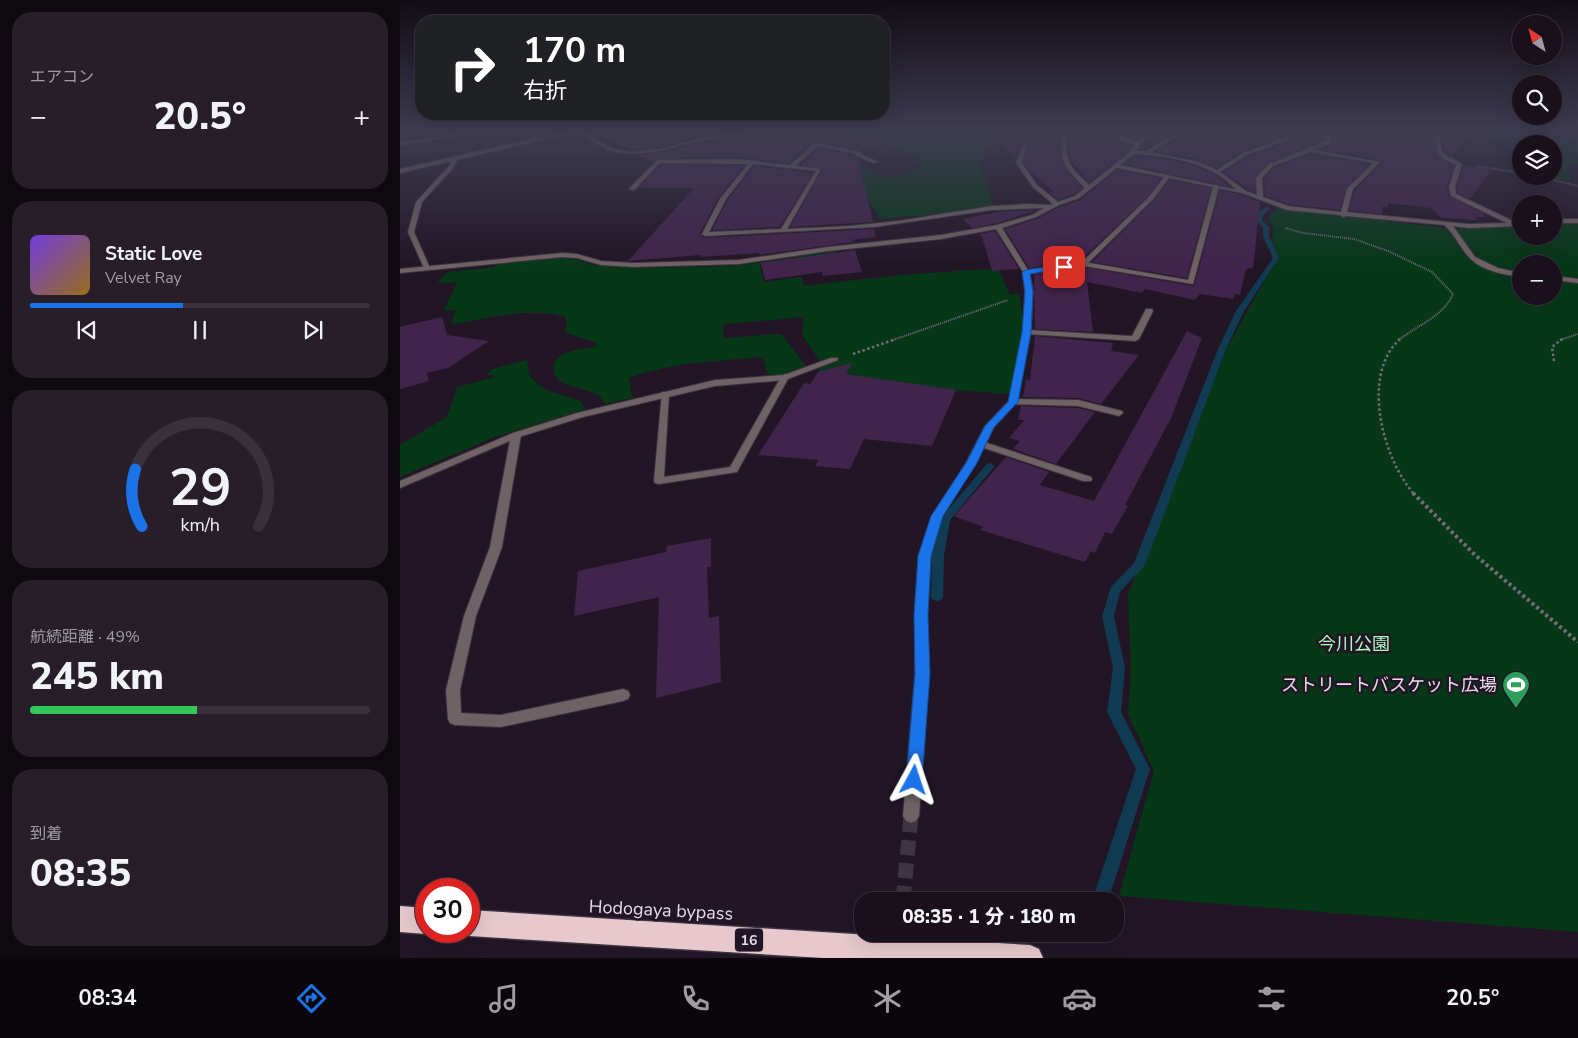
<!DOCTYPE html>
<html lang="ja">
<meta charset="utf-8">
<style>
body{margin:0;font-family:"Nunito Sans","Noto Sans JP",sans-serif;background:#271e29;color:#f1f3f6;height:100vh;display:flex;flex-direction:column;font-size:19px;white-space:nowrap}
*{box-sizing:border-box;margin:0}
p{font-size:16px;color:#9f9da3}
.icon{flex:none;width:28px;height:28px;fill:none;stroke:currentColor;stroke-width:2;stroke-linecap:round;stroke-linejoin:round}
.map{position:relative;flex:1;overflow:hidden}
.drawer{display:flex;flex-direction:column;gap:12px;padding:12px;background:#0e090f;width:400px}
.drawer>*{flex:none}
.hud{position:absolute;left:15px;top:15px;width:475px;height:105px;border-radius:20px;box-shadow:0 5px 20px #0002,0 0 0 1px #38303b;background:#202124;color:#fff;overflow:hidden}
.needle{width:32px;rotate:324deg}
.buttons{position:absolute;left:1112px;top:15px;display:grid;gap:10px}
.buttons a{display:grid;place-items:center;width:50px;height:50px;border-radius:50%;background:#1a101c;box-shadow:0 5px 20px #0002,0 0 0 1px #38303b;font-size:25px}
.speed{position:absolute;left:15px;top:878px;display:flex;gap:10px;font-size:25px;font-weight:700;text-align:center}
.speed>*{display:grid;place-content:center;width:65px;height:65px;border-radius:50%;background:#1a101c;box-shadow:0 5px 20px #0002,0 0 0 1px #38303b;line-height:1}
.speed .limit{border:8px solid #d22;background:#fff;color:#111}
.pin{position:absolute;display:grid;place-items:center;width:42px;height:42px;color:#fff;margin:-21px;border-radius:10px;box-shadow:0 2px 8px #0006}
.me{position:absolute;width:55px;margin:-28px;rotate:5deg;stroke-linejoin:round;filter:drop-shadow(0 0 4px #0008)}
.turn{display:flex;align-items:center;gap:18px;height:105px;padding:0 25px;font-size:22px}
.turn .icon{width:65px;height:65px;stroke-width:2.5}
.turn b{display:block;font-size:35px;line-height:42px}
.big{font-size:38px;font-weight:800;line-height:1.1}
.drawer .tile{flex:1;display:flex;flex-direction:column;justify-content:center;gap:8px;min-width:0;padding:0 18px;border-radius:20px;background:#271e29}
.drawer .dial{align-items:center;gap:0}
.dial svg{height:130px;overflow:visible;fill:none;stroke:#38303b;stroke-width:7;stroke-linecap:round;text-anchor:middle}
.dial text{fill:#f1f3f6;stroke:none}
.song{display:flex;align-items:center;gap:15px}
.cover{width:60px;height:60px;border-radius:8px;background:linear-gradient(135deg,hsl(260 70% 55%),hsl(40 70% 35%))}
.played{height:5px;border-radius:2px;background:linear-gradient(90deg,#1a73e8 45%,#38303b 45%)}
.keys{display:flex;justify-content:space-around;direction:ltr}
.heat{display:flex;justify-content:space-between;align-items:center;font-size:28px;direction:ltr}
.charge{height:8px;border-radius:4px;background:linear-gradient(90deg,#34c759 49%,#38303b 0)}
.trip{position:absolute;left:454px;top:892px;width:270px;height:50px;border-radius:20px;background:#1a101c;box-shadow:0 5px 20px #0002,0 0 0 1px #38303b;font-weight:800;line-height:50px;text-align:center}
.tabs{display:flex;height:80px;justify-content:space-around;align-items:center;background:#0a060b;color:#9f9da3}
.tabs .icon{width:35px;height:35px}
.tabs .on{color:#1a73e8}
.tabs b{font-size:22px;color:#f1f3f6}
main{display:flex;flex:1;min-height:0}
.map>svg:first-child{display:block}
.green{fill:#063818;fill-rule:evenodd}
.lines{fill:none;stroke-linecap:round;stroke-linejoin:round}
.stream{fill:#113b53;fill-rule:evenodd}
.building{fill:#41244b}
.street-tunnel{stroke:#3f3443;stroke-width:15;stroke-dasharray:15 8;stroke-linecap:butt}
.lane-casing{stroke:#3d3241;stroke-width:2}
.street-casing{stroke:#3d3241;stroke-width:2}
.highway-casing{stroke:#3d3241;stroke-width:3}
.path-far2{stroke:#766b7a;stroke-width:2;stroke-dasharray:1 1;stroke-linecap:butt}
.path-far1{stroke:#766b7a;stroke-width:2.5;stroke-dasharray:2.5 2.5;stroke-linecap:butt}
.path{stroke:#766b7a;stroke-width:4;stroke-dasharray:3 3;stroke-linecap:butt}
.lane{fill:#6f6264;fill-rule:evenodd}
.street{fill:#6f6264;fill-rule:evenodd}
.highway{fill:#e7c9cd;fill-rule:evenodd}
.route{fill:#1a73e8;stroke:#114b97}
.labels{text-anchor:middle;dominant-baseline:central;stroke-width:5;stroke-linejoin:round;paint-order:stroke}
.shield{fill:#221626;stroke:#aaa1ae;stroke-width:1}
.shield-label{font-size:14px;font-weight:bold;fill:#e5dce8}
.near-park-label{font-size:18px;fill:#aff8be;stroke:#221626}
.near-poi-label{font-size:18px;fill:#e5dce8;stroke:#221626;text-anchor:end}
.near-street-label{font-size:18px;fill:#e5dce8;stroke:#221626}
</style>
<main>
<section class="drawer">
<div class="tile"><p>エアコン</p>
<div class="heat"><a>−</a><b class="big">20.5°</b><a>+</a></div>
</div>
<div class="tile">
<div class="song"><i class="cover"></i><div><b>Static Love</b><p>Velvet Ray</p></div></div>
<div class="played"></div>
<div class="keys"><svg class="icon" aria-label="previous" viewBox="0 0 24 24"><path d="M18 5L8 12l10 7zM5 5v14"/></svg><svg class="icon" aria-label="pause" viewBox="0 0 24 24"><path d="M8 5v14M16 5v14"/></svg><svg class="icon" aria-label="next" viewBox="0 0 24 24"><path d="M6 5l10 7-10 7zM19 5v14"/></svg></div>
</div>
<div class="tile dial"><svg viewBox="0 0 100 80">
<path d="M14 69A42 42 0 1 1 86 69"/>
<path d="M14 69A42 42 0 0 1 10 34" stroke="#1a73e8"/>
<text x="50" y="56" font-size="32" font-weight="700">29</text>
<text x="50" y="72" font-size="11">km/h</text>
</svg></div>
<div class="tile"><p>航続距離 · 49%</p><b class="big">245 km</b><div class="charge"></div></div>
<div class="tile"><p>到着</p><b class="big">08:35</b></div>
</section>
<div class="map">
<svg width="1178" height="958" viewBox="0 0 1178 958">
<rect width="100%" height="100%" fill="#221626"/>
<path class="green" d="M439 131H594L589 135 595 139 581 160V168L594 205 544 214 480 219 470 203 459 188 456 162 485 178 510 173 522 166 513 155 489 145Z
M1086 131H1130L1138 133 1134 135 1166 141 1178 137V164L1167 169 1168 172 1173 174 1167 182 1146 176H1154V144H1124L1096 139 1089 144 1043 136 1080 140 1082 134Z
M877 208 1054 229 1121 225V236H1154V223H1178V932L719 896 754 771 728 714 731 673 728 594 826 350 854 299 879 258 872 241 873 228 869 218ZM1121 264H1154V296H1121Z
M438 250 437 256 360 265 364 282 402 277 403 286 500 275 590 269 591 271H599L610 295 619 294 624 324 622 354 610 394 441 382 419 372 420 361 402 335 404 317 324 324 323 338 381 334 406 366 384 374 368 375 363 357C319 361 271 362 229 378L232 398 205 404C203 401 201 397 198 395 186 387 148 387 154 365 158 350 182 349 195 347L197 343 164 332 167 324 165 317C133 305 84 320 51 324L56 310 44 311 57 282 37 283 48 272 95 267 96 262 153 258H171L193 265 240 268 329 266 357 263Z
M127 360 129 375 137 384 149 391 179 400 186 409 95 437 0 477V445L47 417 57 387 95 377 93 375H86L92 369Z"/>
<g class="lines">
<path class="stream" d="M867 206 870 208 864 214 862 220 869 228V236L879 258 844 311 826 349 745 565 720 592 714 616 725 668 721 712 750 769 708 901H692L736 769 707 712 713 668 702 616 711 587 734 563 818 349 836 311 873 258 863 236V228L856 220 859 212Z
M590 463 595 466 593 468 550 520 544 556 543 597 541 600 537 601 533 600 531 597 532 556 540 519 587 464Z"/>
</g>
<path class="building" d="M195 131H339L302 136 261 147 231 150Z
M372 131H423L478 145 462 150 415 141 389 163 336 157 257 158 252 162 239 155 261 153 302 142Z
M635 131H660L662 162 668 172 682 188 674 194 658 200 650 193 654 192 630 171 624 163 628 141 621 143 616 158 595 139 635 140Z
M668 131H707L721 142 731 146 730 150 689 182 671 161Z
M718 131H748L736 140Z
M759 131H776L745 149H740L744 142Z
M788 131H889L883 136 842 151 817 168 799 160 756 151Z
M899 131H926L925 140 868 163 855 177V192L847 189 823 172 848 157 889 142Z
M935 131H1034L1037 154 1043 160 1054 166 1047 186 1049 196 1082 213 1086 217H1075L1079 220 1042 218 1031 208 988 203V207L983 206 982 214 949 210 955 190 982 162 980 160 922 149 934 144 932 135Z
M1042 131H1072L1052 156 1044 150Z
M419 148 454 156 458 159 473 222 390 227 423 169 400 165Z
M910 154 969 164 946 188 940 210 888 204 865 196 864 179 874 168Z
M735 156 765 159 796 166 817 176 830 187 724 164Z
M261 165 344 166 318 198 300 233 304 238 474 229 476 237 452 240 453 242 359 255V253L301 257V255L228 261 294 188H238Z
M1064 165 1090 170 1070 199 1058 193 1057 187Z
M354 166 413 173 380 227 312 230 328 200Z
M717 170 761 178 748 196 681 260 629 268 605 229 637 219 660 207 680 200Z
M770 180 811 188 787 278 692 262 754 200Z
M820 190 841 195 860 202 853 268 846 269 840 295 835 294 833 299 800 294 795 300 745 289 742 293 687 282 693 332 635 329 634 275 683 267 794 286Z
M637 210 597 223 572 228 563 219 597 212Z
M595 231 619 269 592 271 582 237 579 234Z
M455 250 462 272 423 276 422 272 365 280 361 263Z
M42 317 47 335 89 341 48 368 27 373 29 381 0 389V327Z
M787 331 802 338 771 418 725 505 728 506 712 534 705 532 695 553 691 551 685 562 580 530 583 527 554 516 606 457 649 472 640 485 694 501Z
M635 336 713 343 711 351 739 355 701 404 678 398 623 397 626 379 630 380Z
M452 363 446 374 556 390 532 446 464 439 450 469 415 466 418 460 358 455 404 383 410 384 418 372Z
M621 406 678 408 695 412 656 464 613 449 620 441 609 438 624 420H618Z
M311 538V567H307L309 618 319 616 321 682 256 698 259 597 174 616 178 571 266 552 267 546Z"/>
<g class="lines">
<path class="street-tunnel" d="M503 901 511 816
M497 958 499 934"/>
<defs>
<path id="lane" d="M415 143 461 152V154L478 162 473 163 456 156V154L418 146 394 167H390V165Z
M52 159 57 160 53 168 22 202 14 232 30 268 27 270 24 268 8 232 16 202 49 166Z
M816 185 819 187 793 284 684 266 681 264 684 262 788 280 813 187Z
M746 309H752L753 311 739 339 735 341 627 334 623 332 627 330 732 336Z
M385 374 389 377 337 472 259 484 255 483 254 481 262 392H268L269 394 264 477 330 467 381 377Z
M613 399 678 400 722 411 723 413 719 416 678 406 610 404 609 402 610 400Z
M116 432 121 435 102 547 76 616 60 690 61 713 101 715 223 689 228 691 230 695 228 699 223 701 101 727 55 725 50 723 48 719 46 690 64 616 90 547 111 435Z
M581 441 691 477 692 479 691 481H683L578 446 576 444Z"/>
<path id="street" d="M168 131H181L213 149 231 152 261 149 302 138 355 131H370L302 140 261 151 231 154 210 151 176 132 0 173V169Z
M662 131H666C668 138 666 145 667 152 667 166 680 176 689 185L731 151 734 145 722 141 709 131C718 131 727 139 736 142L751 131H757L743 141 736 151H746L780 131H786L751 152 799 162 817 170 843 153 884 138 892 131H897L888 140 847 155 820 172 846 191 857 195 856 178 869 164 927 141 926 135 928 131H933L930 135 932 143 915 150 980 162 953 189 947 212 1068 224 1107 223 1051 196 1049 187 1056 165C1034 155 1037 155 1036 131H1040C1042 161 1040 150 1062 164L1055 187 1056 194 1115 222H1121V226L1068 228 1053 226 1075 257 1098 268 1121 273V277C1104 275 1079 270 1068 256 1059 246 1055 234 1044 225L946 216 943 217 940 215 887 210 842 193 769 178 753 199 686 265 630 274 633 291 631 332 617 402 594 427 576 463 542 516 531 556 527 615 529 675 519 816 516 821 511 823 506 821 503 816 515 675V615L519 556 532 516 566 463 585 426 609 401 623 332 625 291 623 272 596 229 541 239 428 251 339 264 233 267 201 265 177 258 162 257 0 273V269L162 253 177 254 201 261 233 263 339 260 428 247 541 235 597 225 632 215 644 208 592 210 474 227 305 236 302 234 320 199 348 164 260 163 234 190 229 189 257 160 336 159 421 169 387 229 450 226 498 221 592 206 630 204 650 205 653 204 633 187 616 163 623 144 627 143 622 163 637 185 658 202 675 196 685 188C676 178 661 166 662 151 662 144 663 138 662 131ZM910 152 973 163 947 189 941 212 888 206 863 197 862 178 873 166ZM734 154C760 155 792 160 815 173 823 177 830 184 837 190L720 165ZM353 164 416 171 381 229 309 232 326 199ZM717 168 764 177 749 197 682 262 628 270 602 228 636 217 659 205 679 198Z
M56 134 58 136 0 145V143Z
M1154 219H1178V223H1154Z
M1154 276 1178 279V283L1154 280Z
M431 358H437L438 360 385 380 315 386 183 417 119 437 0 488V481L113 433 177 413 315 380 384 375Z"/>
<path id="highway" d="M0 906 26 908V931H32L26 934 0 932Z
M69 910 630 945 639 949 643 958H423L69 936 60 931H69Z"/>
</defs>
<use href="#lane" class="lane-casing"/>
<use href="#street" class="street-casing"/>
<use href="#highway" class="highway-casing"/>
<path class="path-far2" d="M1133 131 1171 138
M1077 166 1121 173
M1137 176 1178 186
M885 228 903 233 954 239 988 251 1032 272 1053 294C1043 317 1017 325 999 340
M493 340 608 300
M1160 340 1178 334"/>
<path class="path-far1" d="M1000 339C960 375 983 459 1014 494
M453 354 496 339
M1154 361 1152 347 1162 339"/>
<path class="path" d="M1013 493 1075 555 1178 642"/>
<use href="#lane" class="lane"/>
<use href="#street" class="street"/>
<use href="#highway" class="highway"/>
</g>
<linearGradient id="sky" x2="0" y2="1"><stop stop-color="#130c15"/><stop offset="0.49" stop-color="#3e3c52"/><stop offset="1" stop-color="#3e3c52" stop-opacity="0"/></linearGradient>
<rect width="1178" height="265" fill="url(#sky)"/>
<path class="route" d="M664 264 667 265V268L630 274 633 292 631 332 618 402 594 427 577 463 543 516 531 556 528 615 530 674 522 780 520 786 514 788 508 786 506 780 515 674 514 615 518 556 531 516 566 463 585 426 608 402 622 332 625 292 622 272 626 270Z"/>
<defs>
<symbol id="stadium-pin" viewBox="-11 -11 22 30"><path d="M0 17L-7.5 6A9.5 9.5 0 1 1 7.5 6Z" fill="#2e9e5b" stroke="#221626"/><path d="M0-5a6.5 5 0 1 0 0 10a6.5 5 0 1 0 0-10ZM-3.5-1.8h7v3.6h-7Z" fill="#fff"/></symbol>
</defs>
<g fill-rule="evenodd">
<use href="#stadium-pin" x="1100" y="669" width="32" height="43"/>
</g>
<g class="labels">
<rect class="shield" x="335" y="928.5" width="28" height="23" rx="4"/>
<g class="shield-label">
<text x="349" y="940">16</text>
</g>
<g class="near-park-label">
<text x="954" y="644">今川公園</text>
</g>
<g class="near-poi-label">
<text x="1097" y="685">ストリートバスケット広場</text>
</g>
<g class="near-street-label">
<text transform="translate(261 910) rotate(3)">Hodogaya bypass</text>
</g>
</g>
</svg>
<div class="buttons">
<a><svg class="needle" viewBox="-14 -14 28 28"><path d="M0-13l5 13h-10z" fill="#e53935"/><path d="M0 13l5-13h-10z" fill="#9f9da3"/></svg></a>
<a><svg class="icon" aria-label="search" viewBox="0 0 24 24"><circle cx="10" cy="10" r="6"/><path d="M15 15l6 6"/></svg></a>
<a><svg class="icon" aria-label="layers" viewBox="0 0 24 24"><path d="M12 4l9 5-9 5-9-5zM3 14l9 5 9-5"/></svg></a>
<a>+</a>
<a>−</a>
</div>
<div class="speed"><div class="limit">30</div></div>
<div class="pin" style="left:664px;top:267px;background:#d93025"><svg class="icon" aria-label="arrive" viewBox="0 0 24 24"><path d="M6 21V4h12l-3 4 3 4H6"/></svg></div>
<svg class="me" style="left:514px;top:780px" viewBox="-20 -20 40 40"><path d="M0-17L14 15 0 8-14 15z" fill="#1a73e8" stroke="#fff" stroke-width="4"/></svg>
<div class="trip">08:35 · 1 分 · 180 m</div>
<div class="hud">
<div class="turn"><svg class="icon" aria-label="right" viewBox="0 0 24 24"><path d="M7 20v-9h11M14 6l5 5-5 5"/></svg><div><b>170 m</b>右折</div></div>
</div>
</div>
</main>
<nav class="tabs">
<b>08:34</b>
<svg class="icon on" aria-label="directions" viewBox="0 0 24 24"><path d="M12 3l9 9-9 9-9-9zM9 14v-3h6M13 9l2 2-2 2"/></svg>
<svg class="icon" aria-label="music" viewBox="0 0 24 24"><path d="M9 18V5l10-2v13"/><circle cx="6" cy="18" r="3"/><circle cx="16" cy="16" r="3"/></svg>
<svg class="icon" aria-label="phone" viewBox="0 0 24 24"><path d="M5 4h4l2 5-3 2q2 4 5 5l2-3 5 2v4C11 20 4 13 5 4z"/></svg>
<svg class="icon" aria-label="climate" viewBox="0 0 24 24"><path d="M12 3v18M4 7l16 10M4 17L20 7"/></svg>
<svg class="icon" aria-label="car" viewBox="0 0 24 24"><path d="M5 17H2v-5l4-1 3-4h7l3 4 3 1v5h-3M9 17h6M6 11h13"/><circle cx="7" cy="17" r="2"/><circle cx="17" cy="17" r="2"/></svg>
<svg class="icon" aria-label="filters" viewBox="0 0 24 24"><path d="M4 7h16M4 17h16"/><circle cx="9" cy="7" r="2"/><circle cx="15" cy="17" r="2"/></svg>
<b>20.5°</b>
</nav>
